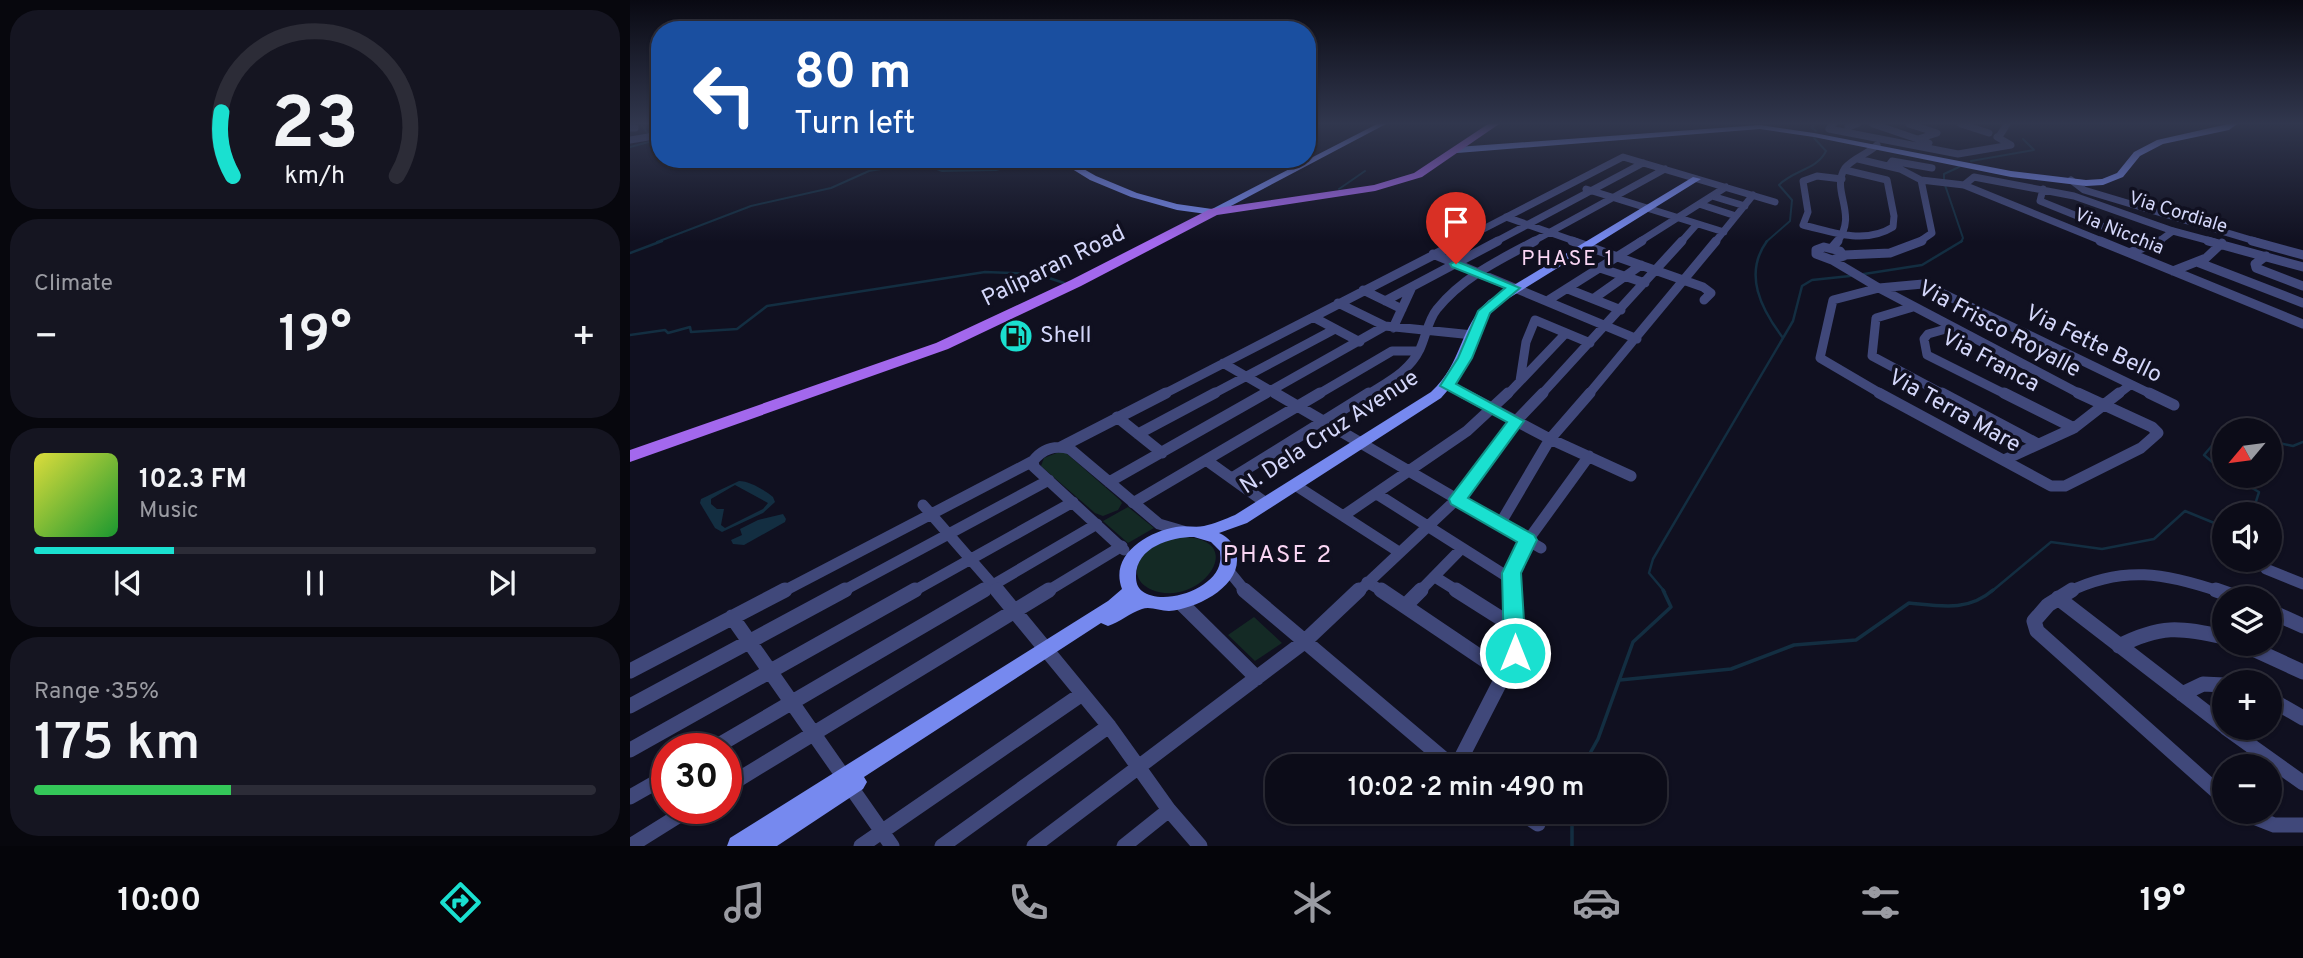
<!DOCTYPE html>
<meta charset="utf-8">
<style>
body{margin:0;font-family:Overpass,sans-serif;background:#151521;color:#f1f3f6;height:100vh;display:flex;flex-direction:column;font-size:26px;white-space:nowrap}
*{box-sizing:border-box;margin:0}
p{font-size:23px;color:#9a9ba2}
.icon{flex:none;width:38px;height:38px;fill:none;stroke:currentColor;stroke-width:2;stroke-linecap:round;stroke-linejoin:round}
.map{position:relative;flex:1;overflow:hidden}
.details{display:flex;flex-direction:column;gap:10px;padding:10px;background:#07070d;width:630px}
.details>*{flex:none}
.hud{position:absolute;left:21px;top:21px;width:665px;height:147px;border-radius:28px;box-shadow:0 2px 5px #0004,0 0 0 2px #2c2c37;background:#1a4fa0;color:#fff;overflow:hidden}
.needle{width:46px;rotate:241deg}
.fabs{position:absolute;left:1582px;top:418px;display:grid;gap:14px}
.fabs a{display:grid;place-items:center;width:70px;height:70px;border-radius:50%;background:#0c0c18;box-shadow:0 2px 5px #0004,0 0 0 2px #2c2c37;font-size:35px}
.speed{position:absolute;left:21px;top:733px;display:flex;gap:14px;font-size:35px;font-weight:700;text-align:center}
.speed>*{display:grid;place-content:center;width:91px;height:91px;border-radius:50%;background:#0c0c18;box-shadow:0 2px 5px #0004,0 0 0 2px #2c2c37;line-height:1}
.speed .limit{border:10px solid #d22;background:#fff;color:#111}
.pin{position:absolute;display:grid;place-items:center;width:60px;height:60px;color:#fff;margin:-72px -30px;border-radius:50% 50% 50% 0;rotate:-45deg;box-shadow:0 0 7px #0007}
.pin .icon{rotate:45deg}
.me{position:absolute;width:77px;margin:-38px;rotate:0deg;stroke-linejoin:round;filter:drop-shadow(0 0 5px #0008)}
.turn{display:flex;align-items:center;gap:24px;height:147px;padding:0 28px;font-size:32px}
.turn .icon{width:91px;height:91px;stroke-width:2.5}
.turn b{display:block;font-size:49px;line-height:60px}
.big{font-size:52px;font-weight:600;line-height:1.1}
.details .tile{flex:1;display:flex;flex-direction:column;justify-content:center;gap:10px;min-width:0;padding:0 24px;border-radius:28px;background:#151521}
.details .dial{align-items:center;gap:0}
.dial svg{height:182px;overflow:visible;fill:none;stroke:#2c2c37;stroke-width:7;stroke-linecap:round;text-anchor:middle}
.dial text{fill:#f1f3f6;stroke:none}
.song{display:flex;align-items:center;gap:21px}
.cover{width:84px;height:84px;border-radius:10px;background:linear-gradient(135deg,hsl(60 70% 55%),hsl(130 70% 35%))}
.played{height:7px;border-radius:4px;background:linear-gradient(90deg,#1ae0d0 25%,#2c2c37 25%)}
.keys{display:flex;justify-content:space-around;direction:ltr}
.heat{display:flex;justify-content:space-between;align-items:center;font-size:38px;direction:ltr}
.charge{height:10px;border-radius:5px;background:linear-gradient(90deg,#34c759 35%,#2c2c37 0)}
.trip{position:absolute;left:635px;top:754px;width:402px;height:70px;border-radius:28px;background:#0c0c18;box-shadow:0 2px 5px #0004,0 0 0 2px #2c2c37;font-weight:600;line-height:70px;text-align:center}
.menu{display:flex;height:112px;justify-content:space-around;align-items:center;background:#05050a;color:#9a9ba2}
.menu .icon{width:49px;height:49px}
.menu .on{color:#1ae0d0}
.menu b{font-size:32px;color:#f1f3f6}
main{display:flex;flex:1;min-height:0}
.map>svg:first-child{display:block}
.green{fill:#142a25}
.water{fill:#132e41;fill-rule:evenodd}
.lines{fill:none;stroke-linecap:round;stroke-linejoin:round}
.stream-far2{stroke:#132e41;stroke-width:2}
.stream-far1{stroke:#132e41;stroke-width:2.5}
.stream{stroke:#132e41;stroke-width:3.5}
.street-far3{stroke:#40487a;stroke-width:7}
.street-far2{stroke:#40487a;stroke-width:9}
.street-far1{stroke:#40487a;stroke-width:11}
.street{stroke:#40487a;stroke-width:15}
.secondary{fill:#7689ef;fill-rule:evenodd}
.primary{fill:#a368ed;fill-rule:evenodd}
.route{fill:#1ae0d0;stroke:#119287;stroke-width:2}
.labels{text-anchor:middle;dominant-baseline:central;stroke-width:7;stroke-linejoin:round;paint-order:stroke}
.far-street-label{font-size:19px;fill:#d4d7fa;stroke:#101020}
.far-neighbourhood-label{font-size:21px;letter-spacing:2px;fill:#fad6f4;stroke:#101020}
.street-label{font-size:23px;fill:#d4d7fa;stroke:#101020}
.poi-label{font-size:23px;fill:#d4d7fa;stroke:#101020;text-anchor:start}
.neighbourhood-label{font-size:24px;letter-spacing:2px;fill:#fad6f4;stroke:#101020}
</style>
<main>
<section class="details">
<div class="tile dial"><svg viewBox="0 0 100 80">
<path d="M14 69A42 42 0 1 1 86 69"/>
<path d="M14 69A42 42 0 0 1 9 41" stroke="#1ae0d0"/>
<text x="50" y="56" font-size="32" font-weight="700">23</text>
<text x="50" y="72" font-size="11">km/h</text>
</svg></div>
<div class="tile"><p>Climate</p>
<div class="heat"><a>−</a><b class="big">19°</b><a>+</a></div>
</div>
<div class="tile">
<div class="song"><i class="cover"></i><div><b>102.3 FM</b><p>Music</p></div></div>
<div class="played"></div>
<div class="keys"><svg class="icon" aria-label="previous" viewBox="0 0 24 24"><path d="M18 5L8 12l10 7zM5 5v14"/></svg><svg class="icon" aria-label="pause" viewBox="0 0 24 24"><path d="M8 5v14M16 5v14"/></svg><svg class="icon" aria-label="next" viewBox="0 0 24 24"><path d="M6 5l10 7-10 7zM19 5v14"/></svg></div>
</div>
<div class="tile"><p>Range · 35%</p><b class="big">175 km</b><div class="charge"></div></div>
</section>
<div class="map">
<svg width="1673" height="846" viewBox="0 0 1673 846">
<rect width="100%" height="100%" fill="#101020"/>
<path class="green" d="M429 452 436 453 490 500 492 503 488 510 473 516 465 513 411 466 414 458Z
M498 507 524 528 498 543 473 521Z
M549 537C624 536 569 612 520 589 514 586 508 581 507 573 506 551 532 541 549 537Z
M624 617 652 643 625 661 598 635Z"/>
<path class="water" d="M109 481C120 481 134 490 143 497L145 502 133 513 92 532 85 528 70 503 71 499ZM105 485 138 503 133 509 95 528 91 525 94 509H87L81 504V499Z
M153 514 156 519 155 522 114 545 103 544 101 540 112 535 110 529 128 520Z"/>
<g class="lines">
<path class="stream-far2" d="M11 124 19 135
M1184 124 1182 128 1186 131
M0 147 30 139
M511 159 528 163 584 162 628 167
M1341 161 1404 150 1393 139
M1314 181V174L1329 167
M1315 185 1333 238 1331 242
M709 189 735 171
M27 242 121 206 201 188 239 171 269 166H300L312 171 366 170 401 159
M1136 242 1160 221 1162 200 1149 185C1163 170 1187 170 1196 151L1184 138"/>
<path class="stream-far1" d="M1137 241C1113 274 1131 309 1153 338
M0 253 32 241
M1234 274 1292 265 1332 241
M0 335 35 330 38 333 60 327 61 332 107 329 137 306 355 272 407 274 434 283
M1594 440 1586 441 1574 455 1594 472
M1640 441 1663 446 1673 442
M1601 476 1629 492 1622 514
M1035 592 1019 573 1023 559 1163 321 1172 286 1182 280 1220 276
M1361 592 1421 542 1472 549 1524 539 1555 511 1594 527"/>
<path class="stream" d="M990 680 1101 669 1164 645 1226 640 1279 603C1310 606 1338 612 1363 590
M953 766 968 739 1003 642 1041 607 1033 590
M942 812V846"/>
<path class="street-far3" d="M1203 124 1199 129 1328 154 1381 145 1367 137
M1243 124 1299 143
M1279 124 1307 133 1288 139
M1331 124 1359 133
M1218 127 1227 124
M0 128H5
M1370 135 1377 124
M0 140 30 135
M1228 159 1270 169 1291 180 1302 233 1289 242
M1259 165 1262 161 1302 168
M1212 179 1187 176 1173 181 1178 212 1173 225C1203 232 1234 245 1263 227L1264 216 1257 180 1215 170
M1291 180 1334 185 1474 242
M1441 180 1454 190 1628 242
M1334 185 1344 177 1444 196 1543 231 1584 242
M956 189 1094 232
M1413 189 1410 201 1477 228
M1082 196 1115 206
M1069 204 1106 216
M876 217 947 242
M828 242 993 157 1145 202
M865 242 1013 163
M902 242 1035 169
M1009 242 1096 187
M1051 242 1067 224
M1085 242 1123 195
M1207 242C1229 214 1200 191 1215 168 1223 158 1238 154 1247 145
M1528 242 1543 231"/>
<path class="street-far2" d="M942 241 1073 287 1081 293 1074 300
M1470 241 1673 324
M1578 241 1673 267
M1622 241 1673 255
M1194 247 1210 251 1214 256 1202 260 1186 254V250Z
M1202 248 1208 241
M1499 253 1530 241
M803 254 1007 339
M1214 255 1260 253 1292 241
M1636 256 1625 264 1626 268 1673 286
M1202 260 1249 288
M1567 262 1673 303
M970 268 1015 283
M1543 271 1576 258 1592 243
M1249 288 1452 395
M1249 288 1203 300 1190 358 1253 395
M1249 288 1293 284 1523 395
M938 289 991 310
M733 290 772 309
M963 299 1011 265
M755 301 868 241
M917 301 1012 241
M708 303 755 326
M1283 307 1246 318 1242 356 1315 395
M683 317 730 342
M1323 327 1298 334 1294 339 1297 355 1377 395
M763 328 781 289
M593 363 648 395
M890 381 896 342 905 320 960 343
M818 385 837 395
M532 395 831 241
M581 395 705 329
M633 395 755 326 843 335
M687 395 762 351H789
M737 395C757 382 779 372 790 349 796 336 798 320 807 309 833 277 869 260 905 241
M877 395 936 333
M911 395 1052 241
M958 395 1086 241
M1487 395 1500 385"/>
<path class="street-far1" d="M645 393 911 548
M833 393 920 439 1001 476
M1249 393 1421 486H1435L1511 448 1528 433 1522 427 1448 393
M1312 393 1408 444
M1374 393 1444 428
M1519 393 1544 405
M487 417 532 453
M508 434 585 393
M431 447 536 393
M576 460 636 503
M1374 460 1444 428 1489 393
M602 478 739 393
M479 482 636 393
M665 485 769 552
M747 494 881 579
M503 503 690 393
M293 505 369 592
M713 516 837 431 878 393
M870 524 920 439 960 393
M494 550 404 467 403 461C413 448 425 445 440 449L529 524 553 531
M1636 569 1673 584
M598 570 616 592
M805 577 829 592
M737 582 754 592
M152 592 403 461
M211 592 419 480
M282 592 443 502
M351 592 467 524
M416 592 492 546
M728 592 827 499 886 421 913 393
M789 592 831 549
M883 592 882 567 898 540 959 456
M1438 592C1493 565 1535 573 1591 592"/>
<path class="street" d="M367 590 479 726 539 810 570 846
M614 590 822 766
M751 590 874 673
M826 590 886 628
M1442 590 1418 605 1404 621 1407 631 1594 798
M1586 590 1609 598
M1428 598 1594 726
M551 603 627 678
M776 605 791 590
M1640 611 1673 626
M102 617 262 846
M1612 644 1673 672
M1489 646C1530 625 1550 627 1594 637
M0 671 155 590
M1552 694 1573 684 1594 685
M1640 699 1673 718
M0 706 215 590
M1596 728 1673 783
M82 749 354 590
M0 750 285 590
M827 766 885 653 883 590
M96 787 419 590
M0 797 37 776
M890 812 908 824
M1611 812 1644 825H1673
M0 846 61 808
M231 846 452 694
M312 846 479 726
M404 846 674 642 729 590
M494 846 539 810"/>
<path class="secondary" d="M747 124H756L584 215 547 210 501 197 460 180 426 159H436L466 176 507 193 547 204 582 209Z
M1598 124H1607L1599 130 1533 144 1510 156 1493 177 1473 185 1456 186 1381 177 1184 137 1130 129 827 153 823 150 827 147 1130 125 1184 133 1381 171 1456 180 1472 179 1487 173 1504 152 1527 140Z
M1063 177 1071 179 868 305 852 324 831 375 811 398 617 523 589 533C599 537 606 546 607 558 609 588 565 609 539 611 530 611 520 606 512 609 500 613 490 622 478 626L471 623 234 777 237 782 233 789 147 846H97L100 838 478 601 492 589C479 555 517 532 546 527 555 525 565 528 574 526 584 524 595 519 605 515L801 392C833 363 829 327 859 300ZM564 537 581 542 590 551C590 555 591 558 590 562 586 589 533 607 512 591 507 587 506 582 506 576 506 547 541 537 564 537Z"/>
<path class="primary" d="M858 124H869L792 177 745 191 587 215 451 286 318 349 0 462V450L306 343 441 280 580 209 744 185 784 173Z"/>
</g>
<linearGradient id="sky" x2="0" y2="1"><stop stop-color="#090912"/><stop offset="0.51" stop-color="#31374e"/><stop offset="1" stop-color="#31374e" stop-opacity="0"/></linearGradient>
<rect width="1673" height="242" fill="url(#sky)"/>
<path class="route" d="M826 261 890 288 860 313 842 358 826 384 894 421 838 498 904 535 907 540 891 573 896 653 892 659 885 661 878 659 874 653 872 573 887 542 821 504 819 499 877 422 810 386 828 358 848 311 875 288 822 267 820 264Z"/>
<defs>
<symbol id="fuel-disc" viewBox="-11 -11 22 22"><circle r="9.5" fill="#1ae0d0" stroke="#101020"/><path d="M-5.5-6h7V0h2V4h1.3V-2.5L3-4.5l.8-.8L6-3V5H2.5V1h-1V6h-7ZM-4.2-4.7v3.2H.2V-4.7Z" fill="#111"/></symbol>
</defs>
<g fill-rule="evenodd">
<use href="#fuel-disc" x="367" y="317" width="38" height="38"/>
</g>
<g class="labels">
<g class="far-street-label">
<text transform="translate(1548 213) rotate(17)">Via Cordiale</text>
<text transform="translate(1489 232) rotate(22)">Via Nicchia</text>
</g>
<g class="far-neighbourhood-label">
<text x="938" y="259">PHASE 1</text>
</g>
<g class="street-label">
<text transform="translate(424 267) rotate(-26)">Paliparan Road</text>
<text transform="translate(1369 330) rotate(28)">Via Frisco Royalle</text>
<text transform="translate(1463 345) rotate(26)">Via Fette Bello</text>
<text transform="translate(1360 362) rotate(28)">Via Franca</text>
<text transform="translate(1324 412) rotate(29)">Via Terra Mare</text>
<text transform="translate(700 433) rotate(-33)">N. Dela Cruz Avenue</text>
</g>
<g class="poi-label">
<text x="410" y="336">Shell</text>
</g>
<g class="neighbourhood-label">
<text x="648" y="556">PHASE 2</text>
</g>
</g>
</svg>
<div class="fabs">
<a><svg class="needle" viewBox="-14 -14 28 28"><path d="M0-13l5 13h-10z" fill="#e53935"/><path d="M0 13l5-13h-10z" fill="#9a9ba2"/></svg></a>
<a><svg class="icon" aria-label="sound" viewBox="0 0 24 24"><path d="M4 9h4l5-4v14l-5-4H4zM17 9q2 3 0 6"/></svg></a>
<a><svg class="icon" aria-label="layers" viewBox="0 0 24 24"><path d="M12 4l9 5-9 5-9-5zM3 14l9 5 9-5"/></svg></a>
<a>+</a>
<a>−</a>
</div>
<div class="speed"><div class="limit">30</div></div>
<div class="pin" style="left:826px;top:264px;background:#d93025"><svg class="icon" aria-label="arrive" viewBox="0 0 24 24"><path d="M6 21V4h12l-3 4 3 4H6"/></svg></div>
<svg class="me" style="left:885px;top:653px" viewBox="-20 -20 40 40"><circle r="17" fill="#1ae0d0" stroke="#fff" stroke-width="3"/><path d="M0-11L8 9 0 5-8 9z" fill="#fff"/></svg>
<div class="trip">10:02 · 2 min · 490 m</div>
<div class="hud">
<div class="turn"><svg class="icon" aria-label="left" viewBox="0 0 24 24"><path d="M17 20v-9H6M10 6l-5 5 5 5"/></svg><div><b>80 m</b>Turn left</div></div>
</div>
</div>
</main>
<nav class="menu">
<b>10:00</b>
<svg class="icon on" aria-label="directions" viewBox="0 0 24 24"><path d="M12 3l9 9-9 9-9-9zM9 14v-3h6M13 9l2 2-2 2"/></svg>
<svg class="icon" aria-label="music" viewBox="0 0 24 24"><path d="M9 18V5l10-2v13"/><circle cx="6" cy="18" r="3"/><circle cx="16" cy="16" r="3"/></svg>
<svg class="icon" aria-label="phone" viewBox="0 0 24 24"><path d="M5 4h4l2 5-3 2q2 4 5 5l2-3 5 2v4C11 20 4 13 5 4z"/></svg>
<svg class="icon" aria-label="climate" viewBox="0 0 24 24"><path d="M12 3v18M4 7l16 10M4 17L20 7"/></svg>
<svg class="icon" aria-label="car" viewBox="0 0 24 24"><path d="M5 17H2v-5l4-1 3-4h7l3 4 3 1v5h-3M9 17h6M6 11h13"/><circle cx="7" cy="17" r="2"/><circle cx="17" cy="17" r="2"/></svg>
<svg class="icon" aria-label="filters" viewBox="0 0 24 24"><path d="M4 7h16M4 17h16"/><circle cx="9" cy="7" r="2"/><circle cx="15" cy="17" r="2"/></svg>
<b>19°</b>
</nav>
